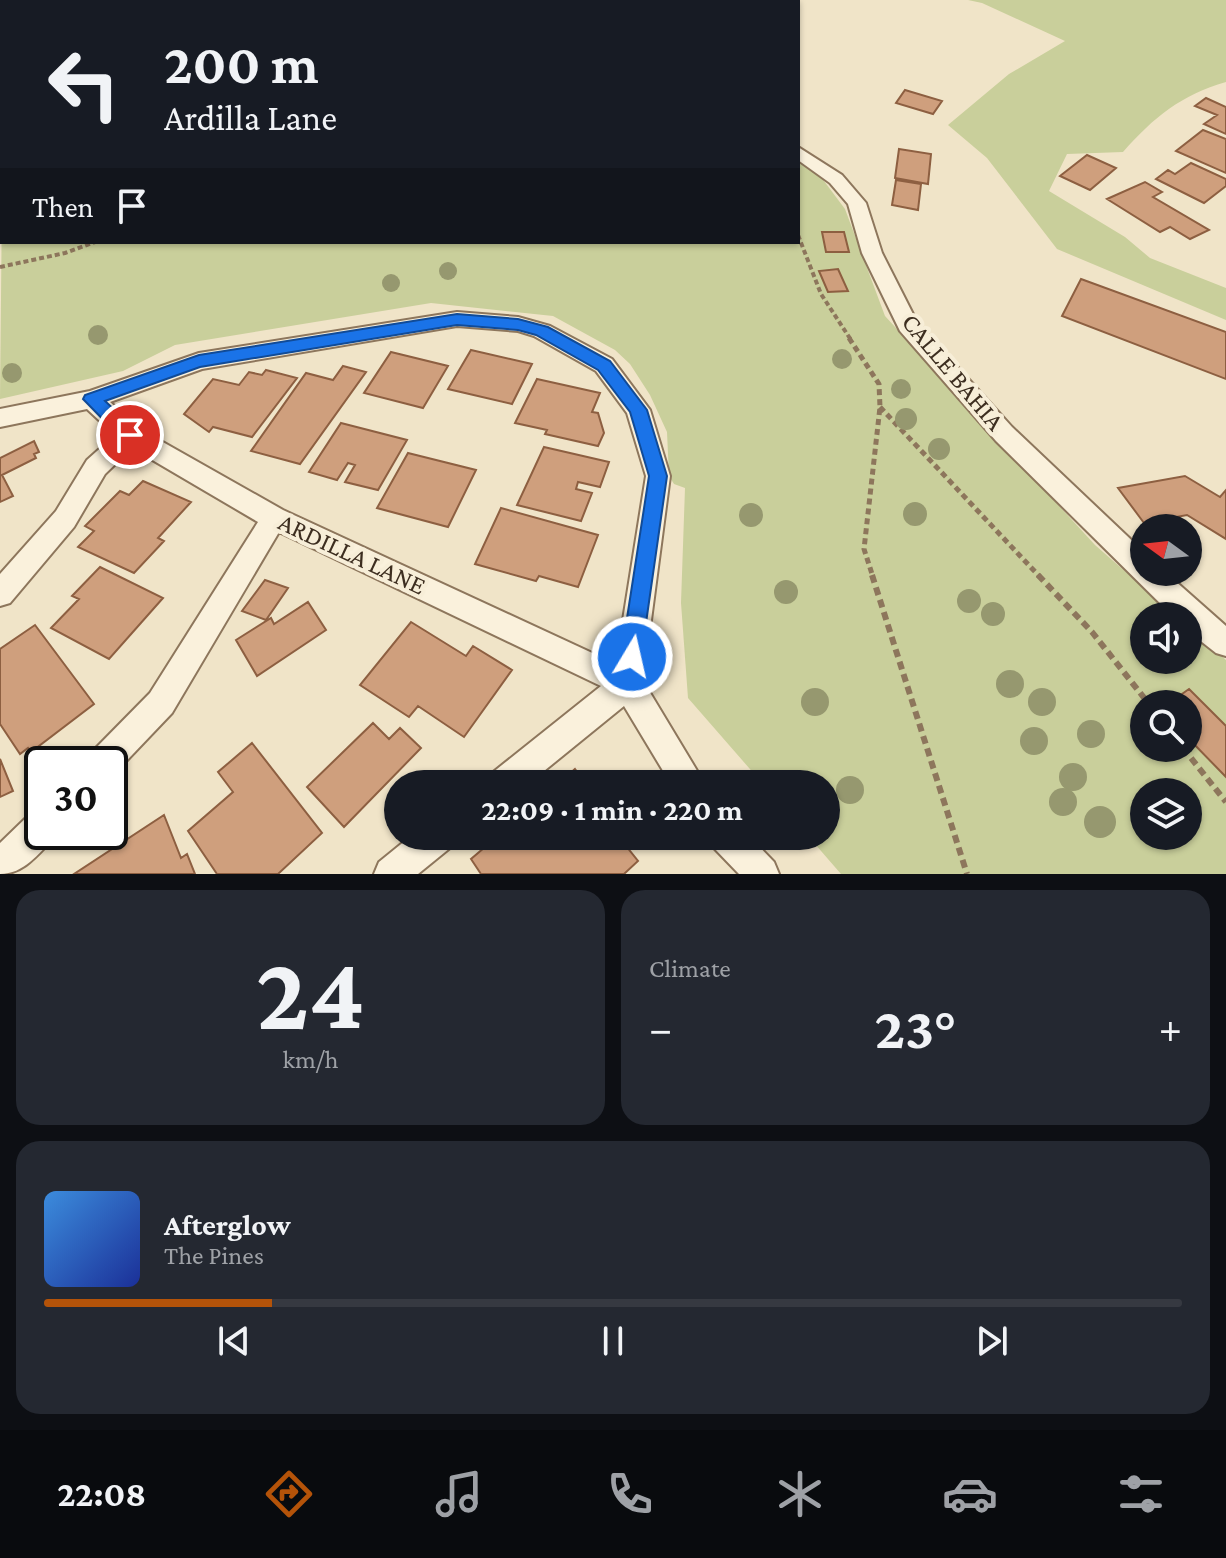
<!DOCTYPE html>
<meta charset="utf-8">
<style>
body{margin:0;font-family:"Crimson Pro",serif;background:#242831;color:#f1f3f6;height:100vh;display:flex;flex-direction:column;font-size:30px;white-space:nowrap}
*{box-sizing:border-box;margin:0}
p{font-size:26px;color:#9ea1a6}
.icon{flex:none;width:44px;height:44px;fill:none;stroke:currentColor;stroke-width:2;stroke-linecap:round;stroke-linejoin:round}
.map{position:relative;height:874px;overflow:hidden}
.sheet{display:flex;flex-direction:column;gap:16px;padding:16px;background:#0d0f14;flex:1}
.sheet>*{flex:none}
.hud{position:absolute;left:0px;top:0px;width:800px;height:244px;box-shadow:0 2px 6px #0004;background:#171b24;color:#f1f3f6;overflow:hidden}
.needle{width:52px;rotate:285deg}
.controls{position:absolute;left:1130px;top:514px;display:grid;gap:16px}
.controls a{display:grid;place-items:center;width:72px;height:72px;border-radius:50%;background:#171b24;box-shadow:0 2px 6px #0004;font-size:40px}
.speed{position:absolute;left:24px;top:746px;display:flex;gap:16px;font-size:40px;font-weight:700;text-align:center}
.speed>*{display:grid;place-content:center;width:104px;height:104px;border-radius:50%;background:#171b24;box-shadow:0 2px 6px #0004;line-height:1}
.speed .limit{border:4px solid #111;border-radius:12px;background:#fff;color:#111}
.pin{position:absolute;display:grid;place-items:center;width:68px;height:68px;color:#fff;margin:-34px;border:4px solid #fff;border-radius:50%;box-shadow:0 2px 8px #0007}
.me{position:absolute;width:88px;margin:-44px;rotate:9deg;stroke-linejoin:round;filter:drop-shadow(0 0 6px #0008)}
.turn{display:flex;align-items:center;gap:28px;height:168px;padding:0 32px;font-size:36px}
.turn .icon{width:104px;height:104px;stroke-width:2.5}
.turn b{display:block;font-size:56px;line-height:68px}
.then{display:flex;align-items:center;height:76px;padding:0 32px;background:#0003;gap:16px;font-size:30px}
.big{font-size:60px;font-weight:700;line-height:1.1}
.sheet .card{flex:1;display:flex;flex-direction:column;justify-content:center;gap:12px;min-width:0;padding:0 28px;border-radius:24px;background:#242831}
.sheet .dial{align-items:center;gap:0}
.dial b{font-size:104px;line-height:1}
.song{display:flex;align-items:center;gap:24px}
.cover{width:96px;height:96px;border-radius:12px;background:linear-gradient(135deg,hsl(210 70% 55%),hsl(230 70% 35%))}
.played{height:8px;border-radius:4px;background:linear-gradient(90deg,#b45309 20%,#363941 20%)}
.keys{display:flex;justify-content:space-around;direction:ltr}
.heat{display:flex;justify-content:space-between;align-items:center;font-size:44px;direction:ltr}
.sheet .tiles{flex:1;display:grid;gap:16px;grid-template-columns:1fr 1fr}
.card:last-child{grid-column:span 2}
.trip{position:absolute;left:384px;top:770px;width:456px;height:80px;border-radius:40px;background:#171b24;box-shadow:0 2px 6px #0004;font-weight:700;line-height:80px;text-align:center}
.tabs{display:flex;height:128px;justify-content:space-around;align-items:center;background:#090b0e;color:#9ea1a6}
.tabs .icon{width:56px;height:56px}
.tabs .selected{color:#b45309}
.tabs b{font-size:36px;color:#f1f3f6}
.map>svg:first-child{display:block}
.green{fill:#c9cf9b;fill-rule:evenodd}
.building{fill:#cf9f7d;stroke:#8d5f41;stroke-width:2}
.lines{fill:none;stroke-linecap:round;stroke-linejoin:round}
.lane-casing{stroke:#8d765c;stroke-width:4}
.street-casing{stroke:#8d765c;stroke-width:4}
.path-far2{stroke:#8d765c;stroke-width:4;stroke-dasharray:5 3;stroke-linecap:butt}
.path-far1{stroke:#8d765c;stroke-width:5;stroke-dasharray:6 4;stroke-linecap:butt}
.path{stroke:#8d765c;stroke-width:6;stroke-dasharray:8 5;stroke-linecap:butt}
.lane{fill:#faf1dc;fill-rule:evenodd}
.street{fill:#faf1dc;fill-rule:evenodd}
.tree{fill:#96986f}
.route{fill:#1a73e8;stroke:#114b97;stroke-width:2}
.labels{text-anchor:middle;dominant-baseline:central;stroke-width:8;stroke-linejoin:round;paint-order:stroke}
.street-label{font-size:26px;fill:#3d2e20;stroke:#f7eed8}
</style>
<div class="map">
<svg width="1226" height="874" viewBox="0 0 1226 874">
<rect width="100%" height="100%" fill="#f0e4c8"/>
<path class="green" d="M413 0H782L786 2H413Z
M968 0H1226V82C1181 95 1154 117 1123 152L1067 154 1049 191 1125 237 1150 258 1226 288V320L1057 249 987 158 948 125 1009 74 1065 41 982 3Z
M798 160 818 173 845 209 885 316 1095 545 1176 616H1144V660H1188V626L1226 660V874H841L808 836H826V784H763L688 698 681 603 685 488 674 484 669 476 667 432 650 395 630 364 615 350 553 316 431 303 175 345 123 371 0 399 2 197V242H798ZM1144 704H1188V748H1144ZM1144 792H1188V836H1144Z"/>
<path class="building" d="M905 90 942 101 933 114 896 103Z
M1206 98 1226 107V134L1204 124 1217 115 1195 106Z
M1203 130 1226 139V173L1176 151Z
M899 149 931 154 928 184 895 178Z
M1087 155 1116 168 1090 190 1060 176Z
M1191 163 1226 179V186L1204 203 1156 179 1168 170 1175 174Z
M896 180 921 184 918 210 892 205Z
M1145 182 1162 192 1153 197 1209 230 1190 239 1170 227 1160 232 1107 199Z
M822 232H844L849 252H826Z
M838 269 848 291 828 292 819 271Z
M1081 279 1226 332V379L1062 316Z
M471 350 532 364 512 404 448 389Z
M391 352 448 366 423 408 364 393Z
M343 366 366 372 300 464 251 451 306 373 333 380Z
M266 370 297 378 252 437 213 427 209 432 184 414 213 379 239 385 249 372 262 375Z
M537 379 600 393 592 412 598 413 604 433 598 446 545 434 547 430 515 423Z
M341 423 407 440 378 490 345 482 355 465 348 463 337 480 309 472Z
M34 441 39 452 34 454 36 458 2 475 13 496 0 502V458Z
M544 447 609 462 600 487 578 482 576 489 592 493 581 521 517 505Z
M408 453 476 470 448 527 377 508Z
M1185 476 1220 497 1226 490V539L1187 515 1144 523 1118 488Z
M143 481 191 502 158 538 164 541 134 573 78 547 94 531 85 526 120 491 129 495Z
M501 508 598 535 578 587 539 576 536 581 475 564Z
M100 567 163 598 109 659 51 628 79 599 72 596Z
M265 580 288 588 266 620 242 611Z
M308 602 326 630 257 676 236 640 271 618 274 624Z
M411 622 466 656 473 646 512 670 464 737 418 706 409 717 360 685Z
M35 625 94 704 31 752 28 748 20 754 0 724V649Z
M1189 689 1226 726V777L1188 738V704H1168Z
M373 723 389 739 400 728 421 748 344 827 307 787Z
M252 743 322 833 278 874H217L188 831 233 792 218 772Z
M0 759 13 791 0 797Z
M575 769 587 784H558Z
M164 815 181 858 187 854 195 874H74Z
M498 836H618L638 861 624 874H481L471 859Z"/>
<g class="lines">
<defs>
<path id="lane" d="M76 0 80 1 81 2H73Z
M705 0H712L713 2H706Z
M0 113H2V118H0Z"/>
<path id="street" d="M70 0H85L69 2Z
M0 42H2V50H0Z
M798 147 842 175 866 203 882 253 917 322 1012 427 1144 552V572H1165L1226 626V656L1216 653 1188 631V616H1173L996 441 900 331 862 253 848 204 830 183 798 160Z
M457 312 518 317 550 326 612 359 650 410 670 476 643 681 705 784H671L624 706 528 784H487L492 773 601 686 279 532 172 713 113 775 110 777V764H86L91 753 150 693 258 522 132 448 105 474 74 527 10 603 0 606V574L56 511 87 460 115 435 87 409 0 427V409L90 391 199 353ZM457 326 518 331 534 336 596 371 627 413 646 476 616 664 283 510 138 428 110 402 202 369Z
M42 809V832H56L54 838C38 854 24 874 0 874V843L30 814Z
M411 836H455L450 848 418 874H374L379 862Z
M709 836H749L774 862 779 874H739L714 848Z"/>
</defs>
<use href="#lane" class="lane-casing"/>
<use href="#street" class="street-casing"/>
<path class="path-far2" d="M798 235 821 294 851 340
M0 267 65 253 95 242"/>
<path class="path-far1" d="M849 338 879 384 880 407 864 549 873 577
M880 407 1040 577"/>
<path class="path" d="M872 575 967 874
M1038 575 1092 632 1149 704
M1183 748 1226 802"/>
<use href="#lane" class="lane"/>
<use href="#street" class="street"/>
</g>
<g class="tree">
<circle cx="448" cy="271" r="9"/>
<circle cx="391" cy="283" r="9"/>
<circle cx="98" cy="335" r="10"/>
<circle cx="842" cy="359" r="10"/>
<circle cx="12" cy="373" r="10"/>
<circle cx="901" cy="389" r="10"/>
<circle cx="906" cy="419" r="11"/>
<circle cx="939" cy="449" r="11"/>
<circle cx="915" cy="514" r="12"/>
<circle cx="751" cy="515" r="12"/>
<circle cx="786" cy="592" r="12"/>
<circle cx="969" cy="601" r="12"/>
<circle cx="993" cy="614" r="12"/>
<circle cx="1010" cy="684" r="14"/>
<circle cx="815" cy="702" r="14"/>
<circle cx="1042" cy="702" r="14"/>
<circle cx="1091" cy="734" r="14"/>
<circle cx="1034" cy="741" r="14"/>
<circle cx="1073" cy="777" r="14"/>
<circle cx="850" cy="790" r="14"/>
<circle cx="1063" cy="802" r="14"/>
<circle cx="1100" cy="822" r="16"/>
</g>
<path class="route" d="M457 314 518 319 548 327 610 361 647 410 667 476 640 665 632 668 624 665 621 657 649 476 630 412 598 370 536 335 518 330 457 325 200 367 105 401 136 430 139 435 130 442 123 440 83 399 85 395 199 355Z"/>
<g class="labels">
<g class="street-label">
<text transform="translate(953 372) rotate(50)">CALLE BAHIA</text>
<text transform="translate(352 554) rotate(25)">ARDILLA LANE</text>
</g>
</g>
</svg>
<div class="controls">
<a><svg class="needle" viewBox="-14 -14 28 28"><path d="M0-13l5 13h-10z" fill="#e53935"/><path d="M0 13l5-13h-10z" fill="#9ea1a6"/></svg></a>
<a><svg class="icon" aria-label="sound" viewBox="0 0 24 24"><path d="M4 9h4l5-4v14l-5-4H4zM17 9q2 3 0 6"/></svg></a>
<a><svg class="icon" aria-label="search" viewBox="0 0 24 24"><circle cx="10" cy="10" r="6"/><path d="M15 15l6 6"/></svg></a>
<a><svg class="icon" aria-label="layers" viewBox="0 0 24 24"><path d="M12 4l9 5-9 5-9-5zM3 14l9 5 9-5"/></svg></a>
</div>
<div class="speed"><div class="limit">30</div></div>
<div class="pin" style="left:130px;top:435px;background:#d93025"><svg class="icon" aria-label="arrive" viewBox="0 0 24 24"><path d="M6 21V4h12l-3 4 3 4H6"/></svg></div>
<svg class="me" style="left:632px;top:657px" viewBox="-20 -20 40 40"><circle r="17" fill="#1a73e8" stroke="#fff" stroke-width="3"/><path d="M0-11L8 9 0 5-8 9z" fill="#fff"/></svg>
<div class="trip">22:09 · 1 min · 220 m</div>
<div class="hud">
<div class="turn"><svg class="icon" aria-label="left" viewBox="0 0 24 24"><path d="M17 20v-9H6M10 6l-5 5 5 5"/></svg><div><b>200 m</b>Ardilla Lane</div></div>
<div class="then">Then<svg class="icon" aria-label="arrive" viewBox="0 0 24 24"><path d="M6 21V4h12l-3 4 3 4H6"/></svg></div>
</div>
</div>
<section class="sheet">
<div class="tiles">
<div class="card dial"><b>24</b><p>km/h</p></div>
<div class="card"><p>Climate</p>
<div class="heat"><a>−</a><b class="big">23°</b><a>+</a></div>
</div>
<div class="card">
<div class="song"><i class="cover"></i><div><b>Afterglow</b><p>The Pines</p></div></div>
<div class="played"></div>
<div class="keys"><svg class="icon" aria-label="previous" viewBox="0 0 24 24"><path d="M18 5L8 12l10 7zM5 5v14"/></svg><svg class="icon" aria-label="pause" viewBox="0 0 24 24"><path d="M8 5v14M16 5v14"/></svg><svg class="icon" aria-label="next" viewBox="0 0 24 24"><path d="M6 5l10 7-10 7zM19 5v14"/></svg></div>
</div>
</div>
</section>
<nav class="tabs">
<b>22:08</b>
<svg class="icon selected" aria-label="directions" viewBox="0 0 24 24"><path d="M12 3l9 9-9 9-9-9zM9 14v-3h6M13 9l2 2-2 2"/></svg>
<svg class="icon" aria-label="music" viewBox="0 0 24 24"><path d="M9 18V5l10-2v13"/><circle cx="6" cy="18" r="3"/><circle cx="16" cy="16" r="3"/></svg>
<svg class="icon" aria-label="phone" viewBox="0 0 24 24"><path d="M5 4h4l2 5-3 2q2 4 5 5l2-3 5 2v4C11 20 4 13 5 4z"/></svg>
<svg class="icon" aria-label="climate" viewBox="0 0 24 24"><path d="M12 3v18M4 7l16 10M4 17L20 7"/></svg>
<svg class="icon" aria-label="car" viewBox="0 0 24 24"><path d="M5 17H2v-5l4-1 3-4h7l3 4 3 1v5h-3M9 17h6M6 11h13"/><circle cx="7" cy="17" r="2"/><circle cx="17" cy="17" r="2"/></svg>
<svg class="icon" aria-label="filters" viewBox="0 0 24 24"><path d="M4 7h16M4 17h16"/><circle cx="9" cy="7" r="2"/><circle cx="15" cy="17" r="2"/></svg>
</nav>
